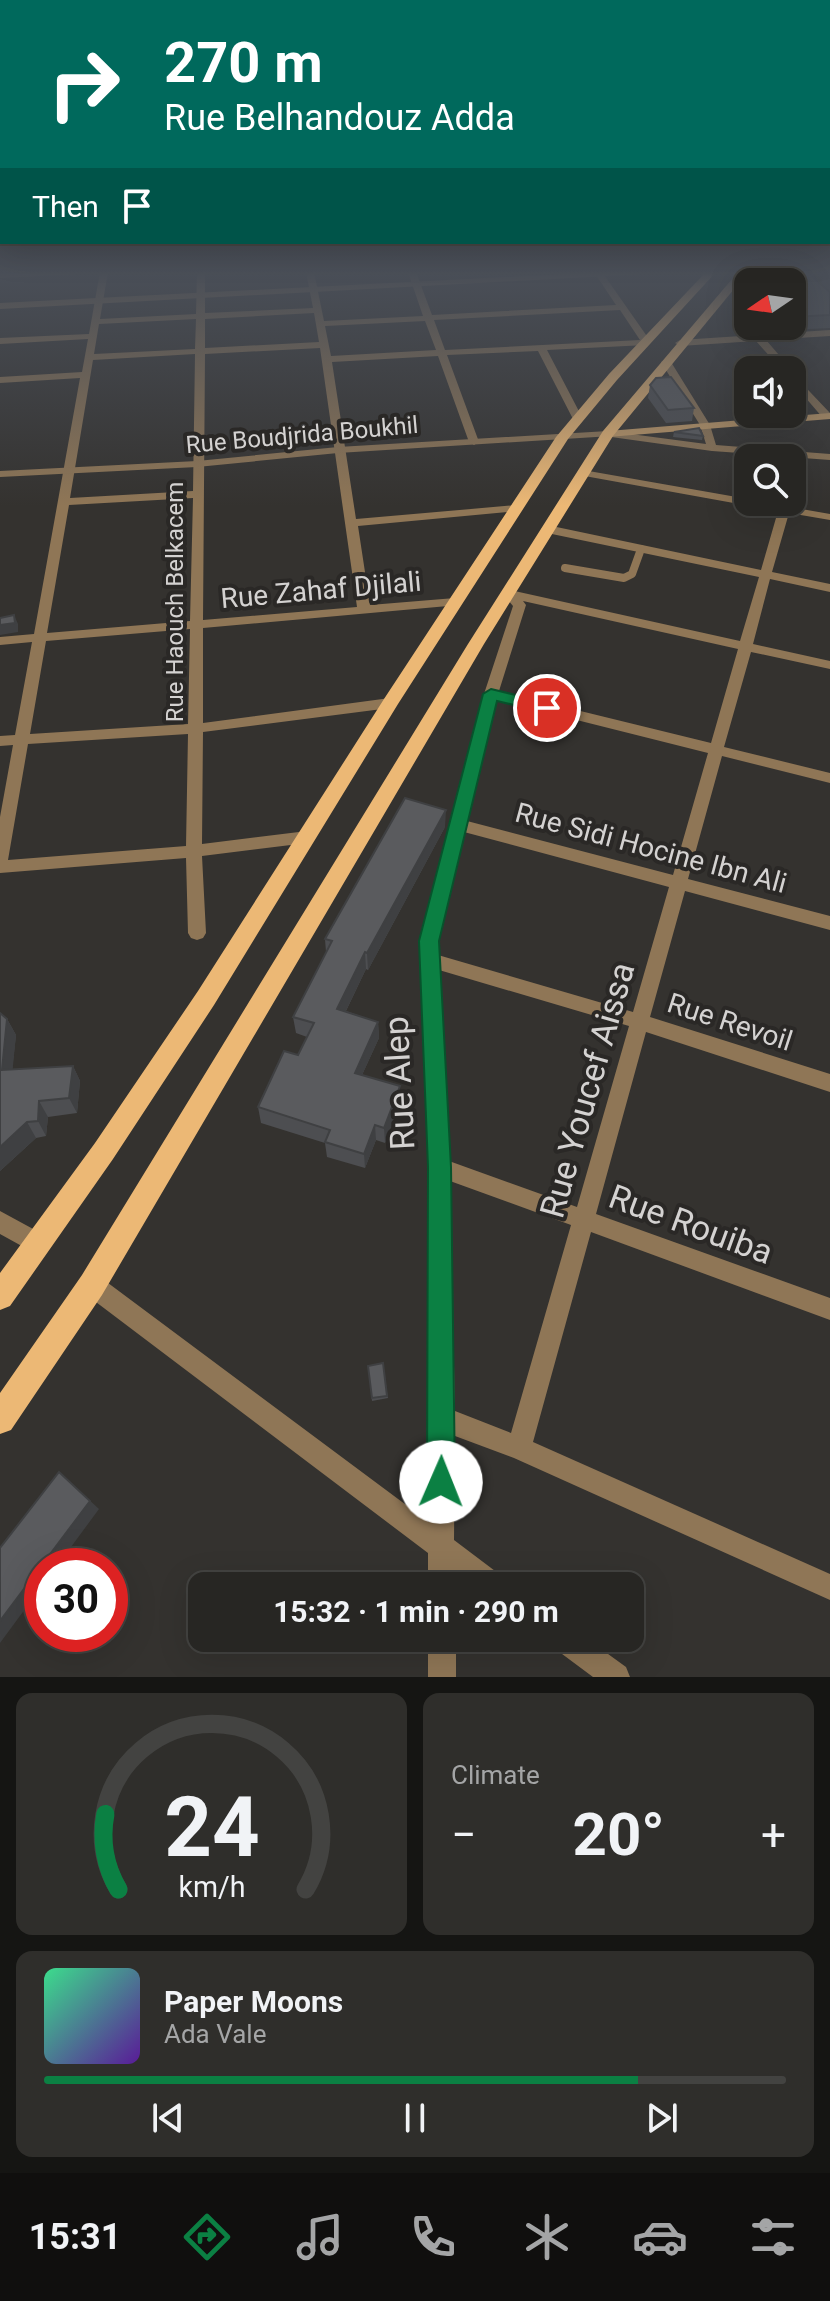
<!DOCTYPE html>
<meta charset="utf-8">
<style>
body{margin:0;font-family:Roboto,sans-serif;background:#2f2e2b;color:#f1f3f6;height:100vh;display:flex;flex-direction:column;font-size:30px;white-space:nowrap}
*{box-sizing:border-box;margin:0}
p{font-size:26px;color:#a4a5a6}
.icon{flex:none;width:44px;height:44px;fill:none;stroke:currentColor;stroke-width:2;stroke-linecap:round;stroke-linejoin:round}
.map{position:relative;height:1677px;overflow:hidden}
.drawer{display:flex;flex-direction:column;gap:16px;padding:16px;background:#151513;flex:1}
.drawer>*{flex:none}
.top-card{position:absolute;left:0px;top:0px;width:830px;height:244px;box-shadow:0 8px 32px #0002,0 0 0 2px #434341;background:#00695c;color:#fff;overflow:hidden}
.needle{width:52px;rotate:257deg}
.fabs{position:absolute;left:734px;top:268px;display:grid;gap:16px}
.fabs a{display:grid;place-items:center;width:72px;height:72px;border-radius:16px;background:#272623;box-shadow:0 8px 32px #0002,0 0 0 2px #434341;font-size:40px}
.speed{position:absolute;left:24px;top:1548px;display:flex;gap:16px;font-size:40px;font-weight:700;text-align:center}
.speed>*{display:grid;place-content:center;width:104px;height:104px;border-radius:50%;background:#272623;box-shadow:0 8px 32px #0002,0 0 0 2px #434341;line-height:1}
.speed .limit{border:12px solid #d22;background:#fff;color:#111}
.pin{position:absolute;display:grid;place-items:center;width:68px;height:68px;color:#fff;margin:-34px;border:4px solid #fff;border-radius:50%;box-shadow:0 2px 8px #0007}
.me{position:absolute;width:88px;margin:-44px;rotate:1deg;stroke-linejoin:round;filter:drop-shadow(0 0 6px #0008)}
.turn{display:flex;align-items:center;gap:28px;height:168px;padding:0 32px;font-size:36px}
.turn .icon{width:104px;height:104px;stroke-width:2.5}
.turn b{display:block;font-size:56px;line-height:68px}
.then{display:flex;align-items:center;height:76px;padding:0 32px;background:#0003;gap:16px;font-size:30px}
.big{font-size:60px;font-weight:700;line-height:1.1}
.drawer .widget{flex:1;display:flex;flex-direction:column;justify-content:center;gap:12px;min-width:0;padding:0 28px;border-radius:16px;background:#2f2e2b}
.drawer .dial{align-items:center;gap:0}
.dial svg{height:208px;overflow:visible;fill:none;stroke:#434341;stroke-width:7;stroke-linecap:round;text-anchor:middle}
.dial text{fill:#f1f3f6;stroke:none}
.song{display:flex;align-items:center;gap:24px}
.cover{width:96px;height:96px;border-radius:12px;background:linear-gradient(135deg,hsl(150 70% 55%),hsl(270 70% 35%))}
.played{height:8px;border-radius:4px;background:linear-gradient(90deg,#0b8043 80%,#434341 80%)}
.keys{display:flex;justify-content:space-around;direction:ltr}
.heat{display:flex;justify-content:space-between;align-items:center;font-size:44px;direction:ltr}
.drawer .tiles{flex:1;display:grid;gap:16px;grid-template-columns:1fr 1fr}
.widget:last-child{grid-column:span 2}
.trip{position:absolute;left:188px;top:1572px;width:456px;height:80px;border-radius:16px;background:#272623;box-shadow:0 8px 32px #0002,0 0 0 2px #434341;font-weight:700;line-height:80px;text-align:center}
.tabs{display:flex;height:128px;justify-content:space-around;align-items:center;background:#100f0e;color:#a4a5a6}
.tabs .icon{width:56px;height:56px}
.tabs .selected{color:#0b8043}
.tabs b{font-size:36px;color:#f1f3f6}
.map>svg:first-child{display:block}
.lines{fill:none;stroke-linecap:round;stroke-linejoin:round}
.service{stroke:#8f7656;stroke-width:8}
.minor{fill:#8f7656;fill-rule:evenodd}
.tertiary{fill:#8f7656;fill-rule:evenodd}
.secondary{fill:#c39b68;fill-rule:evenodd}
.primary{fill:#ecb875;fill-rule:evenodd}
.wall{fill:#4d4e51}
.shaded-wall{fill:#3f4042}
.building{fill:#5a5b5e;stroke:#3f4042;stroke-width:2}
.route{fill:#0b8043;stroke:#07532c;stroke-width:2}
.labels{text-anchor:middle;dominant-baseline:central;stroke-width:8;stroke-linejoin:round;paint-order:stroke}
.far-street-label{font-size:24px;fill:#d4d2d1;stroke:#2a2826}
.street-label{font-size:28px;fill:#d4d2d1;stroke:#2a2826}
.near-street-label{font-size:34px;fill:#d4d2d1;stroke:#2a2826}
</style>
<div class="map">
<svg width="830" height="1677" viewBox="0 0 830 1677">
<rect width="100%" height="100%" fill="#34322f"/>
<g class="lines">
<path class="service" d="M565 568 624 578 632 574 641 549"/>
<path class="minor" d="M37 272H84L80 274 0 278V274Z
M100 272H108L100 319 196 314 197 272H205V313L313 308 306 272H314L324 321 423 316 408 272H416L432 315 616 305 594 272H602L651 342 646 345 547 350 583 419 578 422 573 419 538 351 447 355 479 442 474 445 469 442 438 356 332 362 356 519 517 505 523 508 517 511 358 526 370 605 455 598 461 602 459 605 203 628V723L390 698 397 703 390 708 203 732 202 844 307 831 315 837 307 843 202 856 206 933 203 938 197 940 191 938 188 933 186 858 0 873V817L13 745 0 746V736L15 735 32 642 0 645V637L34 634 80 378 0 383V377L82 372 88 339 0 344V338L89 334ZM620 310 640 340 445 350 434 320ZM314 313 319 342 205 348V319ZM196 319 195 349 94 354 99 324ZM425 321 436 350 331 356 325 326ZM320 348 357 607 203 620 205 354ZM195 354 193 491 70 498 93 360ZM193 498 190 621 47 633 69 505ZM190 629 188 724 30 734 46 641ZM188 734 186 846 8 860 28 744Z
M830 330V336L766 340 792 370H782L756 341 680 346 675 343 680 340Z
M666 359 671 362 710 425 716 445 830 454V460L803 458 798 480 792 483 793 457 712 451 604 436V432L608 431 706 444 700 425 661 362Z
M792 373 830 413V418H823L792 382Z
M583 470 748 499V502L780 505V502H792L790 507 830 514V520L789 513 772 572 830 584V592L770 579 753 644 830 661V669L751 652 724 747 830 773V783L722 756 688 879 830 916V930L685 891 650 1017 830 1074V1092L646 1032 596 1214 830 1298V1320L591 1232 533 1442 830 1574V1600L514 1458 455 1436 454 1540 503 1577 507 1586H472L454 1572V1586H428V1553L84 1293 81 1285 84 1277 92 1274 100 1277 429 1522 431 1419 429 1167 420 941 484 694 513 606 503 594 510 590 740 641 759 577 547 533 541 529 547 525 761 570 778 511 579 475 578 473ZM523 601 738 649 711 743 499 691 526 605ZM497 700 708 753 673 875 467 821ZM464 832 669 887 633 1012 438 955V941ZM439 970 629 1026 577 1207 449 1161ZM450 1181 571 1225 511 1433 455 1411Z
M428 1638H456V1677H428Z
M550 1638H586L626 1667 630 1677H593L554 1648Z"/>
<path class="tertiary" d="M604 272H648L644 274 0 309V303Z
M608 431 612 432V436L338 453 197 467 0 477V471L197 461 338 447Z
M0 1211 46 1236 49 1244 46 1252 38 1255 0 1234Z"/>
<path class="secondary" d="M830 413V419L608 437 603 434 608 431Z"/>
<path class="primary" d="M706 272H716L617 380 568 439 398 704 214 1005 113 1159 10 1306 0 1310V1273L95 1143 198 991 384 699 556 437 609 374Z
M738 272H748L613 436 484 644 102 1295 11 1430 0 1434V1393L82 1275 468 644 603 431Z"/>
</g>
<path class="wall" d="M764 272H807L821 284 824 272 830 273V328L764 331 760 326H792V282H756Z
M746 289H748V312L745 308 746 304 743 301Z
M650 385 694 408 692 421 666 423 648 398Z
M674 432 703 436 702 440 673 437Z
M445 827 368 970 366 969 346 1011 378 1022 379 1038 362 1075 400 1086V1102L385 1143 376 1140 365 1168 327 1157 325 1143 261 1123 258 1107 298 1055 307 1037 296 1033 293 1017 326 952 325 939Z
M7 1019 16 1035 12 1070 73 1066 80 1081 77 1113 48 1117 46 1136 36 1138 0 1171Z
M383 1363 388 1398 372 1401 368 1366Z"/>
<path class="shaded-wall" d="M14 615 18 624V632L0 635V625Z
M446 810 445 827 368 970 367 953Z
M365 952 366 969 339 1025 337 1009Z
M7 1019 16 1035 11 1086 2 1070Z
M378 1022 379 1038 356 1088 355 1073Z
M73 1066 80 1081 77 1113 69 1098Z
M400 1086V1102L385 1143 384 1128Z
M39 1101 48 1117 46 1136 38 1121Z
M27 1122 36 1138 0 1171V1147Z
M375 1125 376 1140 365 1168 364 1154Z
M59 1472 99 1509 57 1566H42V1586L0 1643V1621Z"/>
<path class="building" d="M764 272H807L830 292V315L792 317V282H758L756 281Z
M671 377 694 408 668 410 650 385 656 378Z
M699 428 703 436 674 432Z
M14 615 15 623 0 625V618Z
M405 798 446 810 367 953 365 952 337 1009 378 1022 355 1073 400 1086 384 1128 375 1125 364 1154 325 1142 330 1130 258 1107 284 1051 298 1055 314 1023 293 1017 332 941 325 939Z
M0 1013 7 1019 2 1070 73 1066 69 1098 39 1101 38 1121 27 1122 0 1147Z
M383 1363 387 1396 372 1398 368 1366Z
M59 1472 90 1501 0 1621V1548Z"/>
<linearGradient id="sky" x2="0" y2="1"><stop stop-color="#1d1c1a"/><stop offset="0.54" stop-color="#4a4f58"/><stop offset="1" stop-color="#4a4f58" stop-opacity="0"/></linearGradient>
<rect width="830" height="506" fill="url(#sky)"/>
<path class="route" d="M491 689 553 704 555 708 547 713 497 701 439 941 451 1167 455 1482 451 1492 441 1496 431 1492 427 1482 428 1167 419 941 483 694Z"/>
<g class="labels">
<g class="far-street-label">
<text transform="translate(302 435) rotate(-5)">Rue Boudjrida Boukhil</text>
<text transform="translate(175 602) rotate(-90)">Rue Haouch Belkacem</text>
</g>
<g class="street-label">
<text transform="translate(321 590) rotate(-5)">Rue Zahaf Djilali</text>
<text transform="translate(651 848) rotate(15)">Rue Sidi Hocine Ibn Ali</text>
<text transform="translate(730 1022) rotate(18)">Rue Revoil</text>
</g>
<g class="near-street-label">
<text transform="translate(399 1083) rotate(-93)">Rue Alep</text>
<text transform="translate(587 1090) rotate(-74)">Rue Youcef Aissa</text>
<text transform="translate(691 1224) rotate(20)">Rue Rouiba</text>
</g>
</g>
</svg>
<div class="fabs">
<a><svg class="needle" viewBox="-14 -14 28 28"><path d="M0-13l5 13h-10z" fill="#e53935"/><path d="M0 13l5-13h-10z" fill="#a4a5a6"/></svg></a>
<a><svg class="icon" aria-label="sound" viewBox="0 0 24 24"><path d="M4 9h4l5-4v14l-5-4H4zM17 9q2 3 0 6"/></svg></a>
<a><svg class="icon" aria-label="search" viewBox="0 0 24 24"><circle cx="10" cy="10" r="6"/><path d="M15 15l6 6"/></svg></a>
</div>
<div class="speed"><div class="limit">30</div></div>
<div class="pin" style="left:547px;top:708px;background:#d93025"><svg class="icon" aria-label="arrive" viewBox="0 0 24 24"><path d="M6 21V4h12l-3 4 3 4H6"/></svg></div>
<svg class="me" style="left:441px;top:1482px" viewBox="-20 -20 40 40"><circle r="19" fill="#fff"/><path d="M0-13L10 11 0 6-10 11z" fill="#0b8043"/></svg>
<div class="trip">15:32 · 1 min · 290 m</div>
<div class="top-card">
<div class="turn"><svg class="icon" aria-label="right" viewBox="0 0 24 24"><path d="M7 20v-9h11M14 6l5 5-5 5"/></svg><div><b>270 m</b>Rue Belhandouz Adda</div></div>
<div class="then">Then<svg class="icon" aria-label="arrive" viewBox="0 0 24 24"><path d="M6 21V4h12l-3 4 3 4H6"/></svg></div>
</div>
</div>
<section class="drawer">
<div class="tiles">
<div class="widget dial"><svg viewBox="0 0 100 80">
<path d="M14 69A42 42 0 1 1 86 69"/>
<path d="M14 69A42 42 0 0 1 9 40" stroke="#0b8043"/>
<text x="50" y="56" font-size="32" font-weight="700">24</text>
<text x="50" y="72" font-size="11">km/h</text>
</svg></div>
<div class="widget"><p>Climate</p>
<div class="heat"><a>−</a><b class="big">20°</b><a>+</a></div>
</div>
<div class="widget">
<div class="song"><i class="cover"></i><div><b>Paper Moons</b><p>Ada Vale</p></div></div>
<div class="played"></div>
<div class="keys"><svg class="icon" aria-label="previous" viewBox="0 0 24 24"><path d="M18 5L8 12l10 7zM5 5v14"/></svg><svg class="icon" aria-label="pause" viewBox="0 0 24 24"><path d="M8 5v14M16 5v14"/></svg><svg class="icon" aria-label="next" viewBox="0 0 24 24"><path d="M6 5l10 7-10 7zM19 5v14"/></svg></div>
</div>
</div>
</section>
<nav class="tabs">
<b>15:31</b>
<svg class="icon selected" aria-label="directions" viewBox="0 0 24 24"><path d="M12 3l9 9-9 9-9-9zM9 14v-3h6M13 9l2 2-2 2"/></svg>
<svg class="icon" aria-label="music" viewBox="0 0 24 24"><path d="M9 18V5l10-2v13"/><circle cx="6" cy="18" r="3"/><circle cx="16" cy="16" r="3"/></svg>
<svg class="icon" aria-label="phone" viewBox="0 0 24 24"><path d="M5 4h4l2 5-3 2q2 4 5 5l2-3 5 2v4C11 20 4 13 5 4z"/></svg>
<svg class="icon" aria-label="climate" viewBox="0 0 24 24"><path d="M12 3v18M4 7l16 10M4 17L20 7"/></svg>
<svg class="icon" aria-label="car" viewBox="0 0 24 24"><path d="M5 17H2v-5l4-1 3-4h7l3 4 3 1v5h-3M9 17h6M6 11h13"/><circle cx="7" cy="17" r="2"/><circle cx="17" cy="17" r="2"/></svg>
<svg class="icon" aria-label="filters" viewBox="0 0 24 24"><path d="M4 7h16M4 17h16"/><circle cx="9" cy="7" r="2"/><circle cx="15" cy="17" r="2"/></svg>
</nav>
